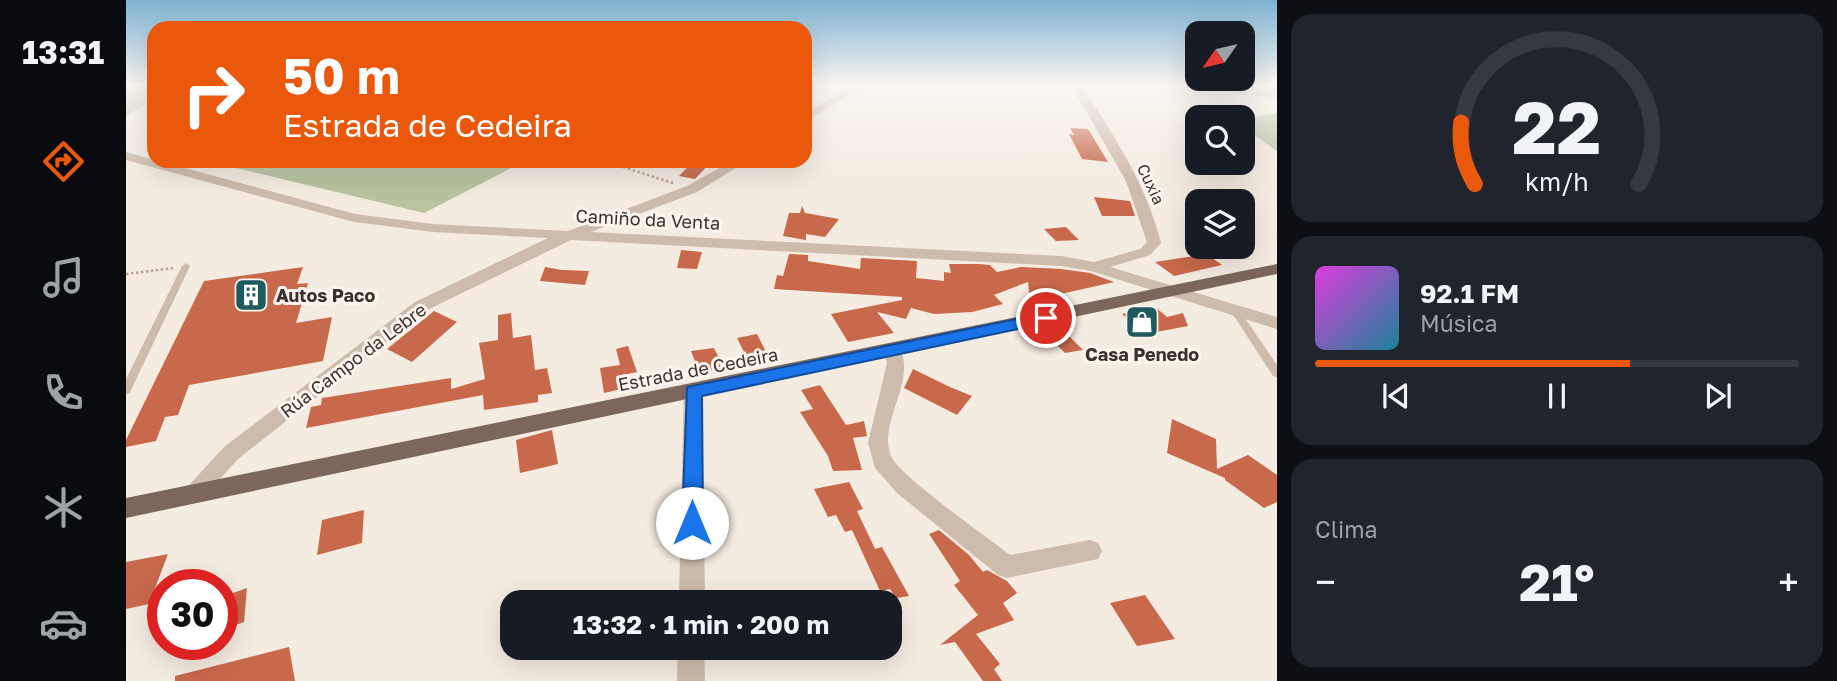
<!DOCTYPE html>
<html lang="es">
<meta charset="utf-8">
<style>
body{margin:0;font-family:"Golos Text",sans-serif;background:#20242c;color:#f1f3f6;height:100vh;display:flex;flex-direction:column;font-size:26px;white-space:nowrap}
*{box-sizing:border-box;margin:0}
p{font-size:23px;color:#9ea1a6}
.icon{flex:none;width:38px;height:38px;fill:none;stroke:currentColor;stroke-width:2;stroke-linecap:round;stroke-linejoin:round}
.map{position:relative;flex:1;overflow:hidden}
.sheet{display:flex;flex-direction:column;gap:14px;padding:14px;background:#0d0f14;width:560px}
.sheet>*{flex:none}
.banner{position:absolute;left:21px;top:21px;width:665px;height:147px;border-radius:21px;box-shadow:0 7px 28px #0002;background:#ea580c;color:#fff;overflow:hidden}
.needle{width:46px;rotate:236deg}
.tools{position:absolute;left:1059px;top:21px;display:grid;gap:14px}
.tools a{display:grid;place-items:center;width:70px;height:70px;border-radius:14px;background:#171b24;box-shadow:0 7px 28px #0002;font-size:35px}
.speed{position:absolute;left:21px;top:569px;display:flex;gap:14px;font-size:35px;font-weight:700;text-align:center}
.speed>*{display:grid;place-content:center;width:91px;height:91px;border-radius:50%;background:#171b24;box-shadow:0 7px 28px #0002;line-height:1}
.speed .limit{border:10px solid #d22;background:#fff;color:#111}
.pin{position:absolute;display:grid;place-items:center;width:60px;height:60px;color:#fff;margin:-30px;border:4px solid #fff;border-radius:50%;box-shadow:0 2px 7px #0007}
.me{position:absolute;width:77px;margin:-38px;rotate:0deg;stroke-linejoin:round;filter:drop-shadow(0 0 5px #0008)}
.turn{display:flex;align-items:center;gap:24px;height:147px;padding:0 21px;font-size:32px}
.turn .icon{width:91px;height:91px;stroke-width:2.5}
.turn b{display:block;font-size:49px;line-height:60px}
.big{font-size:52px;font-weight:700;line-height:1.1}
.sheet .card{flex:1;display:flex;flex-direction:column;justify-content:center;gap:10px;min-width:0;padding:0 24px;border-radius:21px;background:#20242c}
.sheet .dial{align-items:center;gap:0}
.dial svg{height:182px;overflow:visible;fill:none;stroke:#363941;stroke-width:7;stroke-linecap:round;text-anchor:middle}
.dial text{fill:#f1f3f6;stroke:none}
.song{display:flex;align-items:center;gap:21px}
.cover{width:84px;height:84px;border-radius:10px;background:linear-gradient(135deg,hsl(300 70% 55%),hsl(190 70% 35%))}
.played{height:7px;border-radius:4px;background:linear-gradient(90deg,#ea580c 65%,#363941 65%)}
.keys{display:flex;justify-content:space-around;direction:ltr}
.heat{display:flex;justify-content:space-between;align-items:center;font-size:38px;direction:ltr}
.trip{position:absolute;left:374px;top:590px;width:402px;height:70px;border-radius:21px;background:#171b24;box-shadow:0 7px 28px #0002;font-weight:700;line-height:70px;text-align:center}
main{display:flex;flex:1;min-height:0}
.tabs{display:flex;flex-direction:column;width:126px;justify-content:space-around;align-items:center;background:#090b0e;color:#9ea1a6}
.tabs .icon{width:49px;height:49px}
.tabs .on{color:#ea580c}
.tabs b{font-size:32px;color:#f1f3f6}
.map>svg:first-child{display:block}
.green{fill:#b8c4a0}
.building{fill:#c8694b}
.lines{fill:none;stroke-linecap:round;stroke-linejoin:round}
.path{stroke:#b9a596;stroke-width:2.5;stroke-dasharray:2.5 2.5;stroke-linecap:butt}
.service{fill:#cdbbac;fill-rule:evenodd}
.minor{fill:#cdbbac;fill-rule:evenodd}
.primary{fill:#7d675c;fill-rule:evenodd}
.route{fill:#1a73e8;stroke:#114b97;stroke-width:2}
.labels{text-anchor:middle;dominant-baseline:central;stroke-width:6;stroke-linejoin:round;paint-order:stroke}
.far-street-label{font-size:16px;fill:#3b302b;stroke:#fbf5ee}
.street-label{font-size:18px;fill:#3b302b;stroke:#fbf5ee}
.poi-label{font-size:18px;font-weight:bold;fill:#3b302b;stroke:#fbf5ee;text-anchor:start}
</style>
<main>
<nav class="tabs">
<b>13:31</b>
<svg class="icon on" aria-label="directions" viewBox="0 0 24 24"><path d="M12 3l9 9-9 9-9-9zM9 14v-3h6M13 9l2 2-2 2"/></svg>
<svg class="icon" aria-label="music" viewBox="0 0 24 24"><path d="M9 18V5l10-2v13"/><circle cx="6" cy="18" r="3"/><circle cx="16" cy="16" r="3"/></svg>
<svg class="icon" aria-label="phone" viewBox="0 0 24 24"><path d="M5 4h4l2 5-3 2q2 4 5 5l2-3 5 2v4C11 20 4 13 5 4z"/></svg>
<svg class="icon" aria-label="climate" viewBox="0 0 24 24"><path d="M12 3v18M4 7l16 10M4 17L20 7"/></svg>
<svg class="icon" aria-label="car" viewBox="0 0 24 24"><path d="M5 17H2v-5l4-1 3-4h7l3 4 3 1v5h-3M9 17h6M6 11h13"/><circle cx="7" cy="17" r="2"/><circle cx="17" cy="17" r="2"/></svg>
</nav>
<div class="map">
<svg width="1151" height="681" viewBox="0 0 1151 681">
<rect width="100%" height="100%" fill="#f4ebe1"/>
<path class="green" d="M0 85H28V100L0 116Z
M1060 85H1151V98L1065 89Z
M1151 113V151L1117 127 1116 119Z
M81 161H399L298 213Z"/>
<path class="building" d="M944 128 962 129 982 162 956 159 943 134 948 135Z
M567 161H586L569 179 553 176Z
M968 197 1004 201 1009 216H976Z
M676 206 679 213 713 219 699 237 680 234V240L657 236 663 213H674Z
M940 227 953 240 930 241 918 229Z
M555 250 576 252 571 269 551 268Z
M663 254 682 255V261L734 269 735 258 791 261 790 278 818 281V272L825 273 823 264H853L864 265 871 272 895 267 935 269 964 273 988 282 904 301 902 282 868 295 877 304 846 312 808 314 785 308 780 319 751 312 768 333 722 342 705 314 776 300V297L648 289 651 275 657 276Z
M1081 254 1096 265 1048 276 1029 262Z
M177 267 171 284 182 283 170 323 206 317 197 361 63 385 52 415 39 417 30 441 0 447V440L78 281Z
M419 267 436 270 463 271 459 285 414 281Z
M1029 307 1041 317 1057 313 1062 326 1020 334 996 314Z
M308 311 331 322 286 362 261 349Z
M385 313 387 338 405 335 409 370 421 368 426 393 412 395V402L358 410 357 395 180 428 185 407 195 405 196 398 325 378V389L359 379 353 343 372 340V315Z
M940 333 957 350 939 353 923 337Z
M631 334 641 354 621 358 611 338Z
M502 346 511 372 497 375 500 388 478 393 474 368 494 365 490 349Z
M588 348 597 366 574 374 565 351Z
M787 369 824 387 846 396 831 415 778 388Z
M694 385 720 425 738 421 741 436 727 438 736 470 707 471 702 456 674 412 687 409 675 390Z
M1046 419 1090 439 1091 469 1122 455 1151 475V502L1138 508 1099 480V478L1041 453Z
M426 430 432 464 394 473 390 440Z
M723 482 737 509 731 511 749 549 756 547 783 596 770 598 764 589 754 591 726 530 719 532 710 515 702 517 688 489Z
M238 510 236 543 191 555 196 520Z
M813 530 843 555 857 572 861 570 881 581 891 593 877 603 888 620 850 634 874 664 868 669 876 681H857L829 642 814 645 852 615 828 585 834 581 803 534Z
M42 554 23 604 0 609V562Z
M121 588 118 622 96 630V597Z
M1019 595 1049 639 1011 646 984 603Z
M163 647 169 681H49V676Z"/>
<g class="lines">
<path class="path" d="M478 161 547 183
M0 274 48 268"/>
<path class="service" d="M60 263 64 266 5 390 4 393 0 394V379L56 266Z
M1111 310 1114 311 1151 365V377L1147 376 1106 313Z"/>
<path class="minor" d="M728 85H740L679 121V113Z
M945 85H955C988 135 1020 184 1035 243L1024 255 984 267 1151 317V329L965 271 935 266 445 240 301 310 112 459 73 502 65 504 57 502 54 495 98 447 289 302 422 238 307 232 228 222 0 160V152L229 214 307 224 442 231 561 186 606 161H621L571 192 465 232 935 256 968 262 1014 249 1021 242 1000 181Z
M767 345 773 347C792 380 751 422 765 456 773 476 863 538 884 555L964 540 972 543 976 551 972 559 881 578 872 575 771 493 749 468 742 443 761 363 758 351Z
M567 384 574 386 576 391 579 602H553L558 391 560 386Z
M552 648H578L579 681H551Z"/>
<path class="primary" d="M1151 264V274L0 518V498Z"/>
</g>
<linearGradient id="sky" x2="0" y2="1"><stop stop-color="#7eb2d2"/><stop offset="0.47" stop-color="#faf6f2"/><stop offset="1" stop-color="#faf6f2" stop-opacity="0"/></linearGradient>
<rect width="1151" height="180" fill="url(#sky)"/>
<path class="route" d="M920 313 927 318 925 322 576 396 577 523 574 529 566 532 559 529 556 523 561 387Z"/>
<defs>
<symbol id="building-square" viewBox="-11 -11 22 22"><rect x="-9" y="-9" width="18" height="18" rx="4" fill="#1f5a5e" stroke="#fbf5ee"/><path d="M-4-6H4V6H1V3H-1V6H-4ZM-2.5-4.3h1.7v1.8h-1.7ZM.8-4.3h1.7v1.8H.8ZM-2.5-1h1.7V.8h-1.7ZM.8-1h1.7V.8H.8Z" fill="#fff"/></symbol>
<symbol id="shop-square" viewBox="-11 -11 22 22"><rect x="-9" y="-9" width="18" height="18" rx="4" fill="#1f5a5e" stroke="#fbf5ee"/><path d="M-5-2.5h2.3a2.7 3.5 0 0 1 5.4 0H5L5.5 6h-11ZM-1.5-2.5h3a1.5 2.3 0 0 0-3 0Z" fill="#fff"/></symbol>
</defs>
<g fill-rule="evenodd">
<use href="#building-square" x="106" y="276" width="38" height="38"/>
<use href="#shop-square" x="997" y="303" width="38" height="38"/>
</g>
<g class="labels">
<g class="far-street-label">
<text transform="translate(1025 184) rotate(65)">Cuxia</text>
</g>
<g class="street-label">
<text transform="translate(522 219) rotate(3)">Camiño da Venta</text>
<text transform="translate(227 360) rotate(-37)">Rúa Campo da Lebre</text>
<text transform="translate(572 369) rotate(-11)">Estrada de Cedeira</text>
</g>
<g class="poi-label">
<text x="150" y="295">Autos Paco</text>
<text x="1016" y="354" text-anchor="middle">Casa Penedo</text>
</g>
</g>
</svg>
<div class="tools">
<a><svg class="needle" viewBox="-14 -14 28 28"><path d="M0-13l5 13h-10z" fill="#e53935"/><path d="M0 13l5-13h-10z" fill="#9ea1a6"/></svg></a>
<a><svg class="icon" aria-label="search" viewBox="0 0 24 24"><circle cx="10" cy="10" r="6"/><path d="M15 15l6 6"/></svg></a>
<a><svg class="icon" aria-label="layers" viewBox="0 0 24 24"><path d="M12 4l9 5-9 5-9-5zM3 14l9 5 9-5"/></svg></a>
</div>
<div class="speed"><div class="limit">30</div></div>
<div class="pin" style="left:920px;top:318px;background:#d93025"><svg class="icon" aria-label="arrive" viewBox="0 0 24 24"><path d="M6 21V4h12l-3 4 3 4H6"/></svg></div>
<svg class="me" style="left:566px;top:523px" viewBox="-20 -20 40 40"><circle r="19" fill="#fff"/><path d="M0-13L10 11 0 6-10 11z" fill="#1a73e8"/></svg>
<div class="trip">13:32 · 1 min · 200 m</div>
<div class="banner">
<div class="turn"><svg class="icon" aria-label="right" viewBox="0 0 24 24"><path d="M7 20v-9h11M14 6l5 5-5 5"/></svg><div><b>50 m</b>Estrada de Cedeira</div></div>
</div>
</div>
<section class="sheet">
<div class="card dial"><svg viewBox="0 0 100 80">
<path d="M14 69A42 42 0 1 1 86 69"/>
<path d="M14 69A42 42 0 0 1 8 42" stroke="#ea580c"/>
<text x="50" y="56" font-size="32" font-weight="700">22</text>
<text x="50" y="72" font-size="11">km/h</text>
</svg></div>
<div class="card">
<div class="song"><i class="cover"></i><div><b>92.1 FM</b><p>Música</p></div></div>
<div class="played"></div>
<div class="keys"><svg class="icon" aria-label="previous" viewBox="0 0 24 24"><path d="M18 5L8 12l10 7zM5 5v14"/></svg><svg class="icon" aria-label="pause" viewBox="0 0 24 24"><path d="M8 5v14M16 5v14"/></svg><svg class="icon" aria-label="next" viewBox="0 0 24 24"><path d="M6 5l10 7-10 7zM19 5v14"/></svg></div>
</div>
<div class="card"><p>Clima</p>
<div class="heat"><a>−</a><b class="big">21°</b><a>+</a></div>
</div>
</section>
</main>
